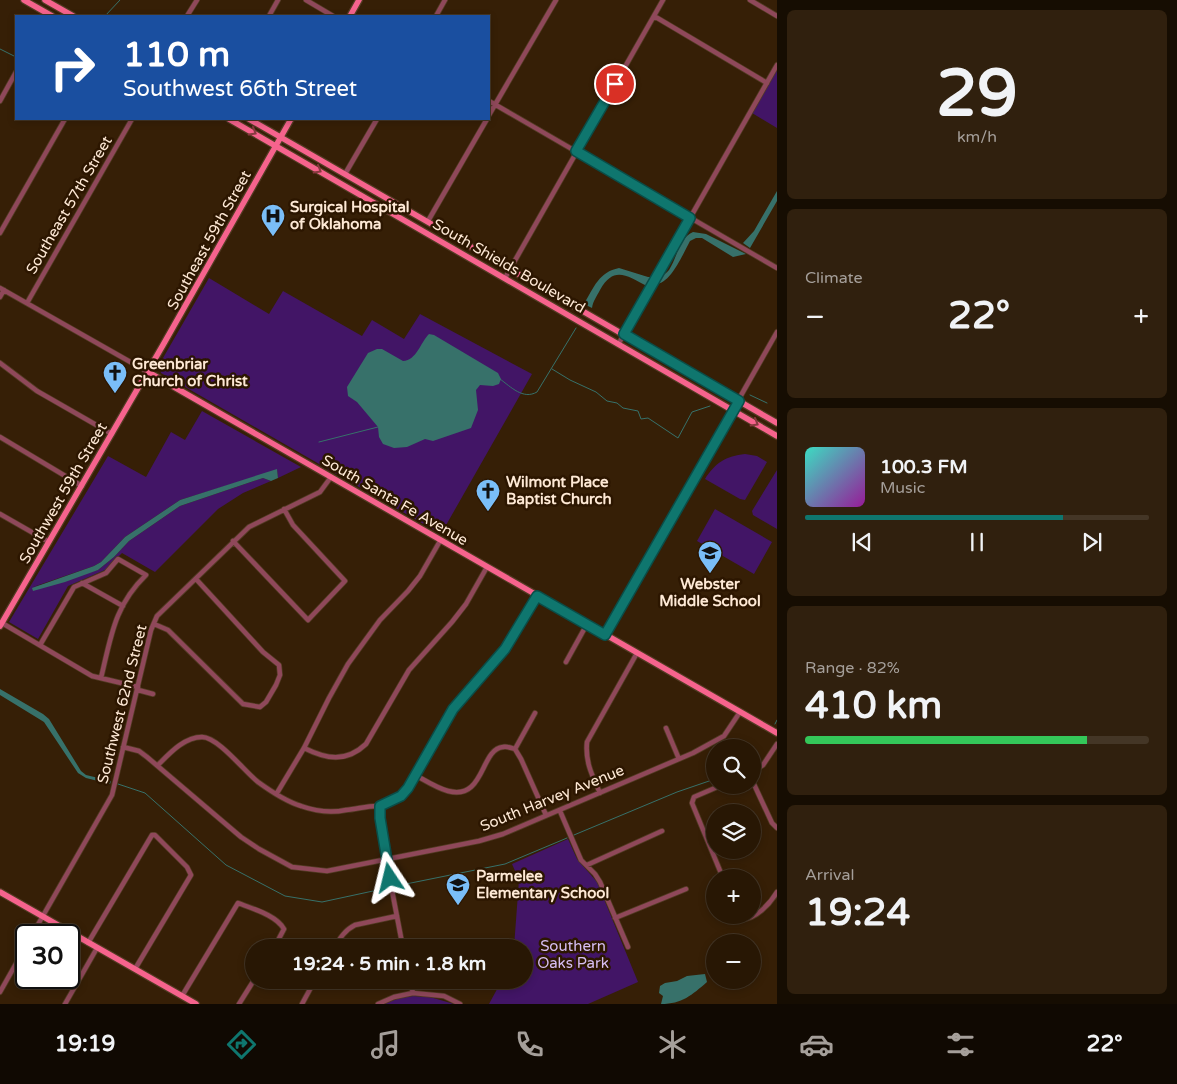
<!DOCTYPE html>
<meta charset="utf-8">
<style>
body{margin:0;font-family:"Varela Round",sans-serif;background:#30200e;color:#f1f3f6;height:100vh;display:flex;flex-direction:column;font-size:19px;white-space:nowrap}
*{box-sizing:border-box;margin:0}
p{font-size:16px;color:#a59f9a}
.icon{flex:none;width:28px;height:28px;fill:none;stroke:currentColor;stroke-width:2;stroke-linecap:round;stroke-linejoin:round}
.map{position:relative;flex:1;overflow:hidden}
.sheet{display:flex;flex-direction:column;gap:10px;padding:10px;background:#160d02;width:400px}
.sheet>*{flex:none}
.hud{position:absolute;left:15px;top:15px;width:475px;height:105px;border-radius:0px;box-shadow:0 2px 8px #0003,0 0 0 1px #443626;background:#1a4fa0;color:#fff;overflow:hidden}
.buttons{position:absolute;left:706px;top:739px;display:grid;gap:10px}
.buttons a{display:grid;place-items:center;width:55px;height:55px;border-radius:50%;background:#281704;box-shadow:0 2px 8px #0003,0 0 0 1px #443626;font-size:25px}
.speed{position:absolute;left:15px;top:924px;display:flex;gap:10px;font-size:25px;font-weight:700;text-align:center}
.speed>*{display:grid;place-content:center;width:65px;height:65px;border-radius:50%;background:#281704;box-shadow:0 2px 8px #0003,0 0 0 1px #443626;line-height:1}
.speed .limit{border:2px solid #111;border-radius:8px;background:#fff;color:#111}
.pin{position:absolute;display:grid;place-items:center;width:42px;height:42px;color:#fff;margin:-21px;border:2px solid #fff;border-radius:50%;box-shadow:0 1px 5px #0007}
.me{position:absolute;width:55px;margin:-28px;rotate:350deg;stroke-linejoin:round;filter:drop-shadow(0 0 4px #0008)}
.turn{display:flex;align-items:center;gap:18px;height:105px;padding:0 25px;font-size:22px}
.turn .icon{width:65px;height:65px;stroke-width:2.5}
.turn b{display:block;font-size:35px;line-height:42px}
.big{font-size:38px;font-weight:800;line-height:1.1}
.sheet .card{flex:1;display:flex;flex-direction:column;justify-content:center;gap:8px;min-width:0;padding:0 18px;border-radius:8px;background:#30200e}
.sheet .dial{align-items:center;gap:0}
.dial b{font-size:65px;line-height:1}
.song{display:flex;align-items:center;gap:15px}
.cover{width:60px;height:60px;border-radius:8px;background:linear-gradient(135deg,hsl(170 70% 55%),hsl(300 70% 35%))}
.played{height:5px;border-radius:2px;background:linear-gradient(90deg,#0f766e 75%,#443626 75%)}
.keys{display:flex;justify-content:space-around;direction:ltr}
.heat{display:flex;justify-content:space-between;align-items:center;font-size:28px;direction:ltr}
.charge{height:8px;border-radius:4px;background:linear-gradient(90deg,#34c759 82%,#443626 0)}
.trip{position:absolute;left:245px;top:939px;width:288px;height:50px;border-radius:25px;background:#281704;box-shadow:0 2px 8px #0003,0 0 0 1px #443626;font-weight:800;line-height:50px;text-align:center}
.dock{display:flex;height:80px;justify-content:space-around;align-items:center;background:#100902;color:#a59f9a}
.dock .icon{width:35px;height:35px}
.dock .active{color:#0f766e}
.dock b{font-size:22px;color:#f1f3f6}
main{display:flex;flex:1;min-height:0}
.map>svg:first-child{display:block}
.green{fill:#421566}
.water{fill:#37716a}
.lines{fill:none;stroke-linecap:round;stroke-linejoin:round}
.stream{stroke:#37716a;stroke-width:1}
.minor-casing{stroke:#523b23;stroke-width:6}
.major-casing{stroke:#523b23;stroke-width:8}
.minor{stroke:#8f485a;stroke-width:4.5}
.major{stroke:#f6638d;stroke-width:5.5}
.oneway{stroke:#87393f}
.route-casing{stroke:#0a4d48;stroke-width:12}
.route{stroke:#0f766e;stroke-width:9}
.labels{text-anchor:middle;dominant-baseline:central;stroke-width:5;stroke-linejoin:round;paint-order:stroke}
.street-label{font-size:15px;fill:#fee9d5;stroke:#2c1600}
.poi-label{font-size:15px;font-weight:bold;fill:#fee9d5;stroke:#2c1600;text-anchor:start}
.park-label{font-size:15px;fill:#d7bff3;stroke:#2c1600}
</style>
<main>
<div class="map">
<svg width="777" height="1004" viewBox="0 0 777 1004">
<rect width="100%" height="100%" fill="#361f06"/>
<path class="green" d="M777 69V128L752 113Z
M209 278 269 314 283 291 362 336 372 320 404 339 420 314 532 374 441 534 161 373 159 365Z
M202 411 301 467 278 478 277 470 180 500 125 537 101 562 94 566 33 587 98 570 114 557 129 541 180 506 263 478 271 481 243 493 218 509 155 572 122 553 105 570 68 586 38 639 9 622 108 456 146 477 171 432 185 440Z
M745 454 757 456 767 462 745 500 740 499 705 479C715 463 726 456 745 454Z
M777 470V529L753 515 752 511Z
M715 509 772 542 754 574 697 541Z
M568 839 577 859 597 882 638 982 588 1004H489L502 980H524V948L514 947 519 880 512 864Z
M413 996 430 997 454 1004H383L400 998Z"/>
<path class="water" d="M777 191V201L750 248 743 243 754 231Z
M693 232 706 234 746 254 733 257 702 238H696L690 241C683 254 670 285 655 284 660 275 664 276 669 270 677 258 679 238 693 232Z
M619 268 648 277H653L647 286C627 276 614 265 600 290 597 296 593 301 592 308L584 304C594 287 599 272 619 268Z
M429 334 434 335 498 373 501 379 499 384 493 386 480 385 476 390 478 410 471 428 433 441 425 439 407 447 394 448 383 444 379 437 378 427 357 402 348 396 347 387 368 353 377 349H382L403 361C417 360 420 343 429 334Z
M277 469 278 478 271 481 263 478 180 506 129 541 114 557 98 570 65 582 33 591 32 588 94 566 101 562 125 537 180 500Z
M0 689 43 714 49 719 81 771 86 775 111 781 110 784 86 778 78 773 44 722 0 695Z
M705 974 707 982C692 995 682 1004 661 1004L663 996 659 993 660 986 665 983 677 981 687 976Z"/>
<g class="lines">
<path class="stream" d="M105 16 120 0
M0 49 16 57
M552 369 570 380 596 392 607 401 617 403 623 408 638 411 641 419 648 418 678 438 692 412 710 406
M500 379C511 387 523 400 537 392L576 328
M750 395 767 403
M319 442 378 427
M775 724 777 720
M118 784 145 793 226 865 285 896 322 902 387 888
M574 835 677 792 715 779
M396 886 505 864 567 838"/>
<defs>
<path id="minor" d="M306 0 333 16
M750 0 777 16
M187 16 197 0
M269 16 278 0
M436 16 445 0
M654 16 767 83
M0 101 16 72
M489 101 777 268
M489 115 556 0
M345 174 377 119
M428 221 487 119
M0 233 65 119
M505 278 663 0
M0 288 148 372
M0 297 4 290
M27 303 132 119
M619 343 777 65
M0 363 37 391 112 434
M0 437 82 486
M0 514 49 542
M233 541 308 620 345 581 293 525 284 509
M82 583 123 606
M2 623 92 676 138 687
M154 624 168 630 243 704 260 707 266 702 276 685 280 675 279 665 263 652 196 579
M605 635 777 332
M40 645 74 587 106 573 118 559 146 575C114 606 111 637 101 678
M566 662 587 624
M138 690 153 694
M666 728 679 759
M123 747 139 751 147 757 241 837 259 849 292 867 327 871 479 841 503 834 693 753 724 736 740 712
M304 748C326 759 346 763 366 744L409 670 452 622 466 604 487 567
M515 749 535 713
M158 765C169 754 184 737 202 737 218 737 245 772 258 782 269 790 288 802 301 806 315 811 332 813 346 810 358 809 369 805 380 806
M752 772 763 765 777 744
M417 776C426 781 437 788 448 791 485 801 480 749 503 747 507 746 511 748 515 749L521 759 546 815
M752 780 772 823 777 828
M722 785 694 797 692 803 723 878
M277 793 304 748 329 698 348 664 380 620 408 591 420 576 440 541
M600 793C592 775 585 762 587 742L637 653
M560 811 581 860 595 874 600 882 628 947
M587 865 662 831
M738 915 741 919C755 920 770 904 777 892
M615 918 686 889
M32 935 112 795 151 630 157 616 249 527 320 492 331 477
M88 943 152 835H155L187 867 191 875 135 969
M334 948C340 938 345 930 355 925L397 916
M403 948 386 859 380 819V806L401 796 408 788 453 709 505 649 537 596
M0 992 26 946
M413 993 444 996 460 1004
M182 996 238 903C253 909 276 915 284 929L274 948
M65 1004 97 948
M239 1004 254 980
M302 1004 315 980
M378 1004 394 997 413 993 410 980"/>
<path id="major" d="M24 0 52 16
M45 0 73 16
M350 16 359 0
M229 119 777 436
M249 119 777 423
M148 372 777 733
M0 626 163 345 291 119
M0 892 196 1004"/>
</defs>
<use href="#minor" class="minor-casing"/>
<use href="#major" class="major-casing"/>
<use href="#minor" class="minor"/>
<use href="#major" class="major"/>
</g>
<defs><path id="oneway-chevron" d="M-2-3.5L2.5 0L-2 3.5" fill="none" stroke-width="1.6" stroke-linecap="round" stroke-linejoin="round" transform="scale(1.25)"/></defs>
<g class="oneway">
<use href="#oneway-chevron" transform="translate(253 132) rotate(30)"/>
<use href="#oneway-chevron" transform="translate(318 170) rotate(30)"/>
<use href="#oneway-chevron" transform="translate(755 423) rotate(30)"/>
</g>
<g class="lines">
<defs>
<path id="route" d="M390 878 380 818V806L401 796 408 788 453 709 505 649 537 596 605 635 739 401 624 334 690 218 576 151 615 84"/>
</defs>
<use href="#route" class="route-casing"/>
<use href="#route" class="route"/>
</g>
<defs>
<symbol id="hospital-pin" viewBox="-11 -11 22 30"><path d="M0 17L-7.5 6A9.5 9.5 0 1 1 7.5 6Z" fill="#7abef8" stroke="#2c1600"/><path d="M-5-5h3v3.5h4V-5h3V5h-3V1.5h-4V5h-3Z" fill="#111"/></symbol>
<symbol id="church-pin" viewBox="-11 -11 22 30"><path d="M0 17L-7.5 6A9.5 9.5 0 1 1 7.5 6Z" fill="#7abef8" stroke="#2c1600"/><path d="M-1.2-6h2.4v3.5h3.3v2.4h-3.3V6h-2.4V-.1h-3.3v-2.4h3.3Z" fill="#111"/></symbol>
<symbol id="school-pin" viewBox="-11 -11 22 30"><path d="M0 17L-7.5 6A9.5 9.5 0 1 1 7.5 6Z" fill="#7abef8" stroke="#2c1600"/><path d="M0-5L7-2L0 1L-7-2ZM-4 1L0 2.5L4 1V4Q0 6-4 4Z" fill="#111"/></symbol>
</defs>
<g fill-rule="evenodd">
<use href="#hospital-pin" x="259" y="202" width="28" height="38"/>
<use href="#church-pin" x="101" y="359" width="28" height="38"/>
<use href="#church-pin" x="474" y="477" width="28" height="38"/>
<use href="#school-pin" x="696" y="539" width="28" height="38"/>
<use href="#school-pin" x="444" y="871" width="28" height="38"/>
</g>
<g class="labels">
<g class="street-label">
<text transform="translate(69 205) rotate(-60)">Southeast 57th Street</text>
<text transform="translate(209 240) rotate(-61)">Southeast 59th Street</text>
<text transform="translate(509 266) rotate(30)">South Shields Boulevard</text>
<text transform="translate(63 493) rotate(-60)">Southwest 59th Street</text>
<text transform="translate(395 500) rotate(30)">South Santa Fe Avenue</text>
<text transform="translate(122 704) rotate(-76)">Southwest 62nd Street</text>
<text transform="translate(552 798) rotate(-22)">South Harvey Avenue</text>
</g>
<g class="poi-label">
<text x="290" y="207">Surgical Hospital<tspan x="290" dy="17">of Oklahoma</tspan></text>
<text x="132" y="364">Greenbriar<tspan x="132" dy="17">Church of Christ</tspan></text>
<text x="506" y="482">Wilmont Place<tspan x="506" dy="17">Baptist Church</tspan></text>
<text x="710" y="584" text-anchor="middle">Webster<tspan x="710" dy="17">Middle School</tspan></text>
<text x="476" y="876">Parmelee<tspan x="476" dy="17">Elementary School</tspan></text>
</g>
<g class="park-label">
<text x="573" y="946">Southern<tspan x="573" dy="17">Oaks Park</tspan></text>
</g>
</g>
</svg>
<div class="buttons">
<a><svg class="icon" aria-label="search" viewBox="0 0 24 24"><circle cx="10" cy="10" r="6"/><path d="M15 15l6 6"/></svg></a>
<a><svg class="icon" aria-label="layers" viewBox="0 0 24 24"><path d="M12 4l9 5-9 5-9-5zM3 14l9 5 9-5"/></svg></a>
<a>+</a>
<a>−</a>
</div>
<div class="speed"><div class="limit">30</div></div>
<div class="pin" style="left:615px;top:84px;background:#d93025"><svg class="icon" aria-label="arrive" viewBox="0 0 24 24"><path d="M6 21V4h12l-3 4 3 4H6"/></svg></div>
<svg class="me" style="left:390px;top:878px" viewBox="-20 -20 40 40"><path d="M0-17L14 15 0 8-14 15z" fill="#0f766e" stroke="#fff" stroke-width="4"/></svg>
<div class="trip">19:24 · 5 min · 1.8 km</div>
<div class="hud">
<div class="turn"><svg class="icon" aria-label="right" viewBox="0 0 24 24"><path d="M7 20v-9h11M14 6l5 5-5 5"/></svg><div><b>110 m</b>Southwest 66th Street</div></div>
</div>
</div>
<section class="sheet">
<div class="card dial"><b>29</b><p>km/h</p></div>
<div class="card"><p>Climate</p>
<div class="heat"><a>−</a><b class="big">22°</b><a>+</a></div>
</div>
<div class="card">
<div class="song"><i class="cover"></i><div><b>100.3 FM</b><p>Music</p></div></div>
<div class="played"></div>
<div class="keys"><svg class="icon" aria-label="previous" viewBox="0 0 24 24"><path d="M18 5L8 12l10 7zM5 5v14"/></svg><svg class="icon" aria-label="pause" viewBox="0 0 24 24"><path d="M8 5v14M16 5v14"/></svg><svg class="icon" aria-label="next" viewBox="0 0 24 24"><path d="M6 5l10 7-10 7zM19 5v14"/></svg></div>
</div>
<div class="card"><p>Range · 82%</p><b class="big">410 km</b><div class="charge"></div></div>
<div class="card"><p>Arrival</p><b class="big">19:24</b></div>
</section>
</main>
<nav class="dock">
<b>19:19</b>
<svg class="icon active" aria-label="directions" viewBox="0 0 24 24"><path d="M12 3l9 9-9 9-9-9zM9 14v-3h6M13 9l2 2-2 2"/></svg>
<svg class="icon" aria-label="music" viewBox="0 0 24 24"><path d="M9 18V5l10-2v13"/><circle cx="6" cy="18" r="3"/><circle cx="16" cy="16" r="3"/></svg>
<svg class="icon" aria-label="phone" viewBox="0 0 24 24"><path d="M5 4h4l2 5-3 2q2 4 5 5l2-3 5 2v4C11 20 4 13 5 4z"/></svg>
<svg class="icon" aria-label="climate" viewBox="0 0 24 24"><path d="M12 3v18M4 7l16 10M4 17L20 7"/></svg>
<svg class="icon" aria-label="car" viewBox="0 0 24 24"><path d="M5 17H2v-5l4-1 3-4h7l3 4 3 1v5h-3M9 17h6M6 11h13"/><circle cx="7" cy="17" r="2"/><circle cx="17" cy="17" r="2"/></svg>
<svg class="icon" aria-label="filters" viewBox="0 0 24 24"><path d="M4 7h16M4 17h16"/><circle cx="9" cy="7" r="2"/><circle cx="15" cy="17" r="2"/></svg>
<b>22°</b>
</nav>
